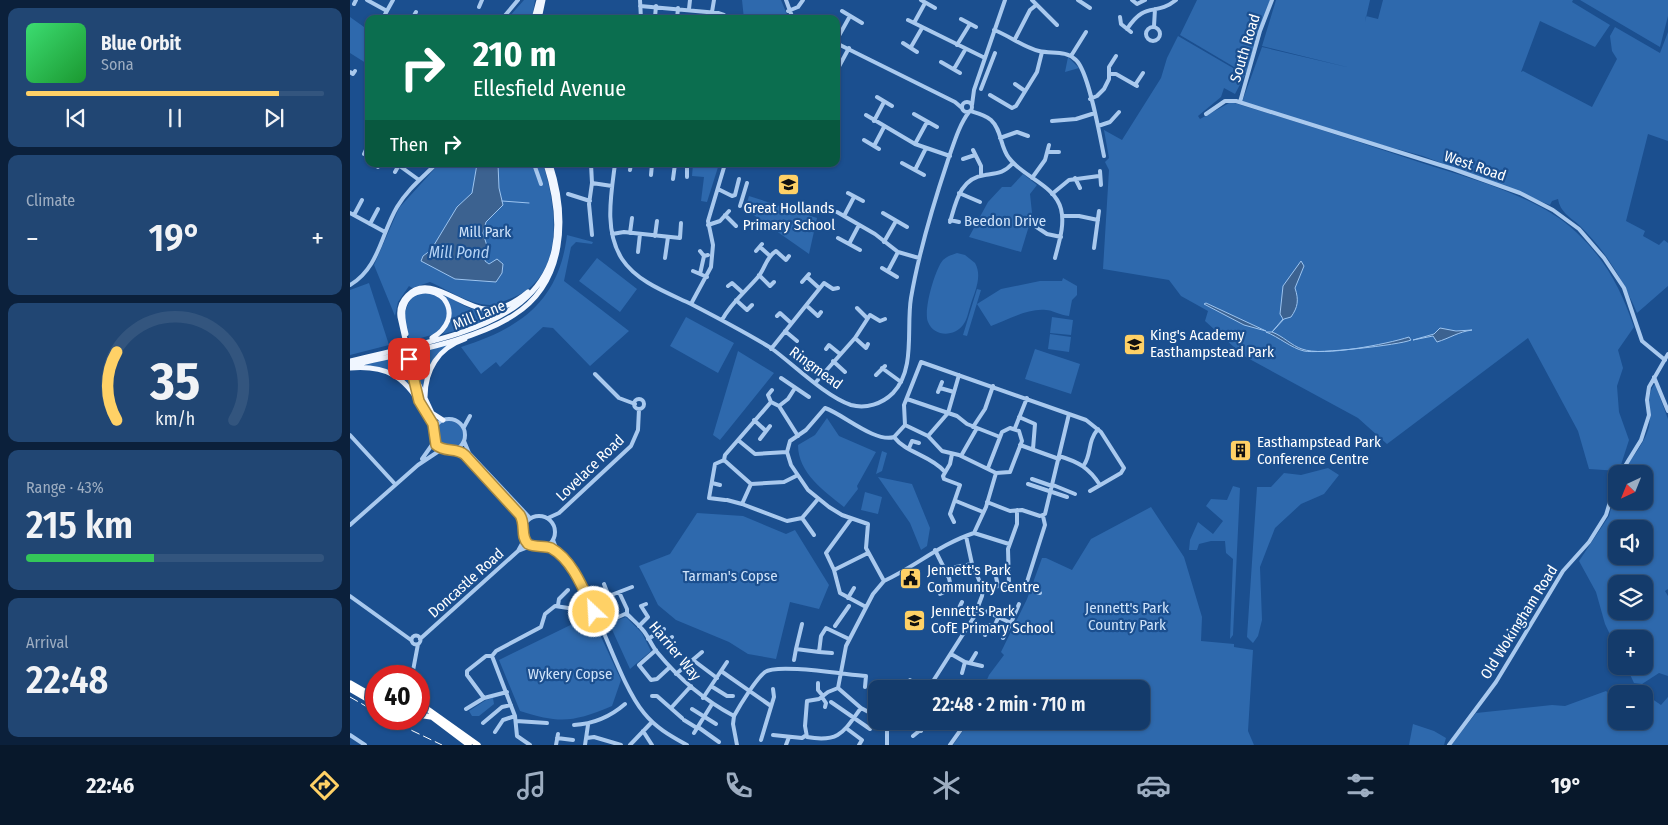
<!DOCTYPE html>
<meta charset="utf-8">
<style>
body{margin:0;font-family:"Fira Sans Condensed",sans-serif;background:#214673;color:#f1f3f6;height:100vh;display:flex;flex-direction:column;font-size:19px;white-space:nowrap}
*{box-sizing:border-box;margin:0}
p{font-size:16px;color:#9dadc1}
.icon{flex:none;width:28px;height:28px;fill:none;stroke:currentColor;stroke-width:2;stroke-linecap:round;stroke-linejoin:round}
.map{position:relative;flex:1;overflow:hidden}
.details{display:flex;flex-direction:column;gap:8px;padding:8px;background:#0b203b;width:350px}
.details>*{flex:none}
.banner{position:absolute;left:15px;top:15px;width:475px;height:152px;border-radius:10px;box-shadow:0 1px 4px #0004,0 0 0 1px #33557e;background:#0b6e4f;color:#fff;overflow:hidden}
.needle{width:32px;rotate:223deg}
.controls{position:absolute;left:1258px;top:465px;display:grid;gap:10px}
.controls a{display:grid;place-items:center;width:45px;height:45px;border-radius:10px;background:#143b6b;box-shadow:0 1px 4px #0004,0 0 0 1px #33557e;font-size:25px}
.speed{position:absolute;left:15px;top:665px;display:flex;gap:10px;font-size:25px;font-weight:700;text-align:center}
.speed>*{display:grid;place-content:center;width:65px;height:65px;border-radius:50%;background:#143b6b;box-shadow:0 1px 4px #0004,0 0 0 1px #33557e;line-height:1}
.speed .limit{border:8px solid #d22;background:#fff;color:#111}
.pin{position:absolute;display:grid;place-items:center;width:42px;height:42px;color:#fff;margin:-21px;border-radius:10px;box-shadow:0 2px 8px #0006}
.me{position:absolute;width:55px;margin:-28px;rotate:335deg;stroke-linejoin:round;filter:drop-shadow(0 0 4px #0008)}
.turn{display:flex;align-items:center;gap:18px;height:105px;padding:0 25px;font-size:22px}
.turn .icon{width:65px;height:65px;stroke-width:2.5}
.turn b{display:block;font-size:35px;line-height:42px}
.then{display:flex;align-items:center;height:48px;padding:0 25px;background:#0003;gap:10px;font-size:19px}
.big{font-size:38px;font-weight:600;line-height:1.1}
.details .tile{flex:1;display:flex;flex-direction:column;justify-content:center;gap:8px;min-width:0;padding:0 18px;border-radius:10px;background:#214673}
.details .dial{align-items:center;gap:0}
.dial svg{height:130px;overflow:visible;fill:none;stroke:#33557e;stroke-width:7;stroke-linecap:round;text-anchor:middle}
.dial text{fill:#f1f3f6;stroke:none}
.song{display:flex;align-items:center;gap:15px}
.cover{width:60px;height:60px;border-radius:8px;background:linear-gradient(135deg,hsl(140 70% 55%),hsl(130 70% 35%))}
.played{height:5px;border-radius:2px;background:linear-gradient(90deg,#ffd166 85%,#33557e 85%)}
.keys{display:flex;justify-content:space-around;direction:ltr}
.heat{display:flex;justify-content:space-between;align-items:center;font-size:28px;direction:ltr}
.charge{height:8px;border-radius:4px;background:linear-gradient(90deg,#34c759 43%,#33557e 0)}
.trip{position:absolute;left:518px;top:680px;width:282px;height:50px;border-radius:10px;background:#143b6b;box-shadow:0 1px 4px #0004,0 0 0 1px #33557e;font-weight:600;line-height:50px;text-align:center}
.tabs{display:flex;height:80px;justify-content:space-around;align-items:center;background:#08182b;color:#9dadc1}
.tabs .icon{width:35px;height:35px}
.tabs .on{color:#ffd166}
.tabs b{font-size:22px;color:#f1f3f6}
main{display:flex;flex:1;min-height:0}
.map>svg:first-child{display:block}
.green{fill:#2e69ad;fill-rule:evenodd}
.water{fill:#3c6290;stroke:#9cc4f0}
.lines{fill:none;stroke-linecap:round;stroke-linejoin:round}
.stream{stroke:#9cc4f0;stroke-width:1}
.minor{stroke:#a9c9ee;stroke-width:4}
.major{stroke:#f0f6ff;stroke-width:5}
.highway{stroke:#fff;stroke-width:5.5}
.rail{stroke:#fff;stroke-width:1;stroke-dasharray:9 4;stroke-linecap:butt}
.route-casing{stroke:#a68842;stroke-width:12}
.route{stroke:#ffd166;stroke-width:9}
.labels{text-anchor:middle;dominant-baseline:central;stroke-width:4.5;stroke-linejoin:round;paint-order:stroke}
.street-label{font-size:15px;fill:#fff;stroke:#1b4f8f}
.poi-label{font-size:15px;fill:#fff;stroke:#1b4f8f;text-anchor:start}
.park-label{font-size:15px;fill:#cfe3fa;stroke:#1b4f8f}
.water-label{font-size:16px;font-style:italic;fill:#b5d3f5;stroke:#1b4f8f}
</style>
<main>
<section class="details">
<div class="tile">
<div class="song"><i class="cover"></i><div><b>Blue Orbit</b><p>Sona</p></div></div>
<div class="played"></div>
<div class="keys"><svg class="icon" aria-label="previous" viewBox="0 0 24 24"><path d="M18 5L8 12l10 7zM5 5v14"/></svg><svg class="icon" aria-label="pause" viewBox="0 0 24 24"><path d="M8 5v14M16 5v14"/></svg><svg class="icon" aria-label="next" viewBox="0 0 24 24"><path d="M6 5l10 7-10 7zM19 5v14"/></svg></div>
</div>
<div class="tile"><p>Climate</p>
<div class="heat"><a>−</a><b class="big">19°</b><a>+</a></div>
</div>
<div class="tile dial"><svg viewBox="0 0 100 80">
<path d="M14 69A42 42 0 1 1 86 69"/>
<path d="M14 69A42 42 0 0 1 14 27" stroke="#ffd166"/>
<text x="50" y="56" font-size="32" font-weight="700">35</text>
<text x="50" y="72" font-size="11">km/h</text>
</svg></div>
<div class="tile"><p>Range · 43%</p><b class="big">215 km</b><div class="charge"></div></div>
<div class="tile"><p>Arrival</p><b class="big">22:48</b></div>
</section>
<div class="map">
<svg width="1318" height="745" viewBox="0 0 1318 745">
<rect width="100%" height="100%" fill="#1b4f8f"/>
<path class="green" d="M174 0H185L182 19H157Z
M392 0H431L438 17 394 19Z
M847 0H922L908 31 896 74 830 35Z
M926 0H1020L1015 22 1016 16 1028 19 1033 0H1223L1222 2 1260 25 1245 47 1190 21 1171 72 1173 71 1242 107 1267 59 1262 51 1260 36 1265 27 1310 53 1318 32V141L1298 134 1276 221 1295 231 1293 236 1309 245 1314 240 1318 243V286L1287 313C1273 280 1256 251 1229 225 1220 217 1210 212 1208 199L1202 201 1200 205 1073 156 1006 138 892 102 912 47 1001 68 912 46Z
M1230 0H1318V16L1310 47Z
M0 17 14 27 19 20V65L0 53Z
M828 36 895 75 885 94 874 88 871 97 848 116 850 119 881 102C945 121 1009 142 1072 163 1119 178 1190 197 1226 232 1256 260 1271 289 1284 327L1268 350 1273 368 1267 386 1269 412 1279 440 1269 471 1239 469 1228 431 1178 338 1037 444 1008 418 894 356 855 321 858 311 831 296 819 280 753 269 759 170 755 162 759 158 754 130 772 140 811 78 817 58Z
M718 57 729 68 715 72Z
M89 164H193C207 208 216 277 162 298 155 300 147 305 140 305 120 305 98 290 80 282L62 288 59 286 48 302 45 316 24 265 49 208Z
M343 164H369L357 202 351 201 354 177 342 176Z
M673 174 687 185 680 194 683 222 678 229 671 252 619 237 638 202 652 187H661Z
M399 196 467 218 459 254 395 209Z
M217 235 243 242 242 244 226 242 221 247 214 281 279 331 240 366 203 328 193 327 150 367 146 362 131 374 111 347C171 328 209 301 217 235Z
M607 253 615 255 625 263C633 277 624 293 620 307 618 313 617 320 613 325 604 337 584 337 578 322 573 311 585 269 593 260 597 256 602 255 607 253Z
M247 258 287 289 270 312 229 281Z
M713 278 727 286V295L722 300 719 316C710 315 702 310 696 310 678 308 657 320 641 326L627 304 651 289 690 281H712Z
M19 283 39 345 0 355V290Z
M76 288C87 289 95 295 104 300 132 317 140 311 166 305L135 323 93 334C95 330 100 323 101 317 103 289 64 278 53 304 50 311 52 321 52 326 48 307 55 291 76 288Z
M627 289 631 290 617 336 613 335Z
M80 292 93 300 98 311 96 323 85 334 60 341C54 321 51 312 64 295Z
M336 317 384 343 368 373 320 346Z
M702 317 723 320 721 335 700 333Z
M700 334 721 337 719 352 698 349Z
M108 340 86 357 73 394 63 353Z
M685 349 730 364 721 394 675 379Z
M388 351 424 373 370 440 363 435Z
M53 355 54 362 48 373 21 366 5 367Z
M58 363 65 392 50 374Z
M1305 384 1318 419V589L1315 591 1318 596V676L1309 673 1292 684 1284 683 1276 666H1294V639H1266V647L1255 624 1246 592 1229 561 1259 516 1266 490V501H1294V474H1272C1280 459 1293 446 1298 430 1303 416 1294 396 1305 384ZM1266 529H1294V556H1266ZM1266 584H1294V611H1266Z
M477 418 489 436 526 452 507 486 508 489 494 507C474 491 448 473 448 445L465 435Z
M85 435a14 14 0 1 1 28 0a14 14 0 1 1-28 0Z
M532 451 537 453 532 471 526 474Z
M978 468 989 475 974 494 951 504 925 528 910 567 912 620 908 636 903 643 897 637 907 487H921L934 473 951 475Z
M528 477 562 484 580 528 577 546 571 550 560 523Z
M883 486 890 488 883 635 880 639 883 559 876 553 875 541H861L849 544 847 550H839L840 540 848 522 863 534 873 521 856 506 861 499 877 500Z
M515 492 532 497 528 514 511 510Z
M801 507 834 557 852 617 851 641 884 644V647L903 650 898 731 904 745H603L620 721H791V689H633L639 675 654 655 651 652 677 599 692 558H696L722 570 741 539Z
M347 513 393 516 436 534 445 530 479 585 469 609 440 602 426 659 398 654 379 642 326 620 308 605 289 566 320 554Z
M241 615 271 680 262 706C223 722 211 724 170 711L149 660Z
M276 617 292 633 301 651 280 669 259 623Z
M1289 690 1311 705 1318 697V745H1101L1126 713 1202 705 1215 706 1256 691 1266 700V721H1294V694H1283Z
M143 698 144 704 129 716H122L119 711 136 700Z
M1063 724 1084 731 1096 738 1094 745H1059Z"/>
<path class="water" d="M127 164H148L149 188 153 205 136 222 133 233 137 246 135 261 139 264 147 259 153 264 152 273 146 282 105 279 71 261 73 256 81 250 107 207 122 193Z
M951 261 954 266 945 288C949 300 948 307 941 317L934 319 922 332C933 336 942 346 952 349 973 357 1037 344 1059 337L1061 340C1050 345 967 354 954 351 941 348 929 337 916 332H922L933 319 930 314 933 286Z
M856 303 916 331 894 325 854 304Z
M1090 328 1106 331 1122 330C1108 332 1100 338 1087 342L1083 336 1063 340 1084 334Z"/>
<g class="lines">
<path class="stream" d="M152 201 179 203"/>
<path class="minor" d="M17 0 37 11
M290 0 291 19
M436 0 443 19
M571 0 585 8
M682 0 707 25
M728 0 740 8
M782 0 787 4 795 0
M4 4 6 0
M290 6 368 13 374 15V19
M129 7 132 0
M339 9 340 0
M438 11 448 7 453 0
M492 11 512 23
M362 12 364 0
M305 17 306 6
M770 17 771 24 781 32
M33 18 43 0
M62 19 66 12
M152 19 168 0
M327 19 328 8
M611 19 626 27
M558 20 635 58
M564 23 575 3
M804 26 805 9
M796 34a7 7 0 1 1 14 0a7 7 0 1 1-14 0Z
M777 29C796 0 805 17 826 0
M644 30C660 36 673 47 689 51 702 54 716 50 726 60 739 72 750 137 754 156
M665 39 680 10 685 6
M486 41 500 16
M486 43 605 102 612 108
M553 43 567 52
M607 45 620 24
M561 47 572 28
M721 56 736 32
M591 62 610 73
M604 69 615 50
M0 72 3 74 5 71
M486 72 499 48
M760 74H766L787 86
M665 84 675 91
M785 85 793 73
M631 89 645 53
M640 95 662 108 666 106 687 72 692 52
M527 97 542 106
M740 99 747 96 754 89 759 79V67L766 56
M612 107a5 5 0 1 1 10 0a5 5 0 1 1-10 0Z
M890 102 910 31 922 0
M622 105 624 90 655 0
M620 111C627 113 635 115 641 120 652 130 650 147 659 158 673 177 705 185 711 209 715 225 709 242 705 258
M564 114 587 127
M856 114 875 101H886L1103 169 1170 193 1203 210 1229 229 1254 258 1274 288 1292 341 1315 360
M516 115 565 144 600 156
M524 121 534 102
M702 121 726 119 745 113
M748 126 760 122 769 112
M650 138 667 132 678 136
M514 140 529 149
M565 144 577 122
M524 146 534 127
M623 150 631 166V175
M697 152H709
M14 154 19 143
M613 159 625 155
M552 163 574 175
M47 164 69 180
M184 164 191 184
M232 164 240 165
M241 164 242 183 239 204 242 235
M265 164C261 195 254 231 272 259 287 282 318 293 341 304 368 318 395 332 421 348 443 364 476 397 501 405 516 409 532 404 543 393 566 369 556 328 561 298 569 251 583 205 598 160 604 143 609 125 619 112
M322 164H337
M337 164V177
M28 167 30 164
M280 170 281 164
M565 170 576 148
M750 171 751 185
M45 172 49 165
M301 175 302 164
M682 178 695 160 699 145
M725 178 730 188
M323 179 325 164
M242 183 262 186
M368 189 382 196 385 195 389 179
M498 193 513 201
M609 193 630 202
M218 194 240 201
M702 194 719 180 749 176
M390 206 397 183
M487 212 525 234 548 252 569 258
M0 213 35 232
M533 213 557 227
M4 215 12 200
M375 215 386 226
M494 216 504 197
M712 216H729L748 220
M600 220 609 222
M600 222C606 202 610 178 635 175 648 173 654 173 663 163
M20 224 28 209
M358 225 370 221 379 211
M685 226 697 234 711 237
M280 233 282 218
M262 234 274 232 330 238 331 223
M305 236 307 221
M488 238 510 250
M534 242 546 221
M499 244 509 225
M410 247 420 256
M744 248 749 211
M350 251 354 256 358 255
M406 251 412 244
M288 252 290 234
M315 258 318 237
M532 268 547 277
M343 271 357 277
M538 271 548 252
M350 274 354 256
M409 275 420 286 424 282
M457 277 468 287
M452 282 459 274
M0 285C29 268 31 234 47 207 57 190 72 178 86 164
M378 286 382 283 392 292
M386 300 397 310 402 305
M341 304 361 267 363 245 358 221 375 164
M457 306 468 316 471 312
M507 308 517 318
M427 316 430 313 441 323
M372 320C381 303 395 292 408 277 415 269 416 257 426 251L436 260 439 256
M435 331 447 341
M505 338 516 348 518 344
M421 349 474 283 483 289 488 288
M476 349 479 345 490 354
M483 361 495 372
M532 368 551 382
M245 374 269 398 285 404
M526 375 535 366
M1304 377 1318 411
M431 378 459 397
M466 382 505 338 520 315 530 321 535 319
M590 388 604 392
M588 392 592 382
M557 399 607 416 617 424 650 437
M284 404a5 5 0 1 1 10 0a5 5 0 1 1-10 0Z
M421 402 418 395 422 390
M429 406 438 399 445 388
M669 417 685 424 683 449
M83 435a16 16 0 1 1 32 0a16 16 0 1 1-32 0Z
M404 420 416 431
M555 425 554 405 571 362 736 420 751 432 774 468 771 473 740 491
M555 425 578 436 592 451 609 455 646 473 636 507 624 533
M114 427 120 416
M623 427 635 409 643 386
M665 428 677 398
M0 435 45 484
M578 436 598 413 609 375
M544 437C556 453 580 455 594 471
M544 437 555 425
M410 439 420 426
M388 440 405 454 437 452
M114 441 119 453 180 518
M670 445 709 459
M559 448 562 441 569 443
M107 450 115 455C130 472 166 504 174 524
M602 454 600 464 593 476 594 479 610 485 600 514 604 522
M611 456 627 428
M709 456C729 462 739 468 750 485
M72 459 84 442
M374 460 365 464 359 498 375 500
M734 465C742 453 737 442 748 429
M638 468 652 432 660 428 669 431 672 441 660 472 646 473
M1270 474 1291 440 1299 415 1297 400 1299 387 1318 354
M446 476 434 482 401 484 374 460 375 455 421 402 429 406 448 436
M682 479 702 486
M362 483 370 485
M678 484 717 497
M703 485 725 494
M377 500 392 504 401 484
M606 501 633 512
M637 502 660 511 672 510 690 516 695 514 719 414
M392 504 437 521 452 518 468 499
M173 532a16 16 0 1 1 32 0a16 16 0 1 1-32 0Z
M198 518 209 513 281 446 288 430 289 409
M452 518 464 535
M501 519 476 553 484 570 490 593 516 607
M0 525 68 465 92 449
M624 533 659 544
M203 540 208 553
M197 546C241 568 261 673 294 713 306 728 321 736 337 745
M585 550 599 578 602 592H612
M168 551 181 546
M644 568 648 586
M484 570 518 553
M597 571 606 567 622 564
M534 581 516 548 518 524 492 515 479 507 458 490 441 465 437 452 440 441 456 430 475 408C493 414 525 443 544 437
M254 584 262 605
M659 584 658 549 667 524V510
M675 588 695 525 693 516
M633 589 659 584 690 593
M269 592 277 609V614
M590 594 601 589
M0 596 61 640
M256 597 282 587
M498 598 504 588
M208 605 209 599 218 590
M609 608 624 617
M629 608 661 623 669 604
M601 611 609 608 612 602
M452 624 446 649 469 652 471 636 476 628 499 639
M250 625 275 614 278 615C283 620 288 624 292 629 298 635 301 645 307 652 329 679 352 699 384 716
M289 626 298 617 291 606 296 604
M485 626 499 606
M310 632 317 641 322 637
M635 635 640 625 644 627 648 618
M61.5 640a4.5 4.5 0 1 1 9 0a4.5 4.5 0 1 1-9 0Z
M653 638 661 623
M70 639 168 551 174 540
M298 639 314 629
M306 650 289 665 301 680 307 679 320 667
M469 652 482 653
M601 654 615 662 632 666
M343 660 367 678
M444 660 446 649
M620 663 626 653
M371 671 421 706
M612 673 615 662
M326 674 352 652
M62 676 68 644
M468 683V690L473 696
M361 686 377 696H383
M555 686 560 680
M488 688 478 692 469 699 457 701 455 726 457 737C490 743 494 731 511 708
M550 688 555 686 558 689
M578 689 624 617 632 596 633 589 622 564 616 536
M302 696H307L332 718
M472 697 476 703 475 707
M134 698 117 675V671L136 656H142
M353 698 377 662
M481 702 520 729
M321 708 341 686
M116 709 134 698 157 692
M342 709 366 724
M526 716 511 708 488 688 496 646 523 594 534 581C565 567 590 544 624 533
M334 720 347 728
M166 721 197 723
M533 721 537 730V745
M565 721 571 731
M133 723 152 707 161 705
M224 725C242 724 260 717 275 704
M348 727 369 742
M496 728 512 740 509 745
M293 731 302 745
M145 732 153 720 165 716
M344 733 362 704
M0 735 15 745
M423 735 452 738 455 736
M563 736 579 723
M207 738 223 740
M237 738 244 737 271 745
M411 740 424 697 423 689
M180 745 167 736 165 716 142 656 146 651 191 627 195 614 205 606 225 609 240 603
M206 745 208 734
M235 745 238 725
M280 745 302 722
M387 745 383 724 384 716C390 705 406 679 415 672 427 663 498 675 516 676L515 687
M436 745 439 737
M600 745 617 721
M1099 745 1146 682 1213 571 1239 542 1256 515 1266 482"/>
<path class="major" d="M184 19 189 0
M189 19 193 0
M56 334C54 326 52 317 53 310 57 289 80 286 94 299 105 314 97 329 82 338
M0 361C112 333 246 321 196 164
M0 366C50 353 121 343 164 315 216 282 217 216 200 164
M0 368C37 365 54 376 73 408 78 415 82 421 84 429
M69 385 82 413 93 420
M75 397C75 370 88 348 115 339
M69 401 50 317C49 309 51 302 57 296 78 272 110 307 135 309 151 311 166 302 178 292"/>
<path class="highway" d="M0 683 26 698
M0 689 26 704
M69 703 128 745
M69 715 82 717 119 745"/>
<path class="rail" d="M0 697 26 712
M38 719 92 745"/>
</g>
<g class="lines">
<defs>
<path id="route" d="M59 359 69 401 83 424 86 445C95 453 106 447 115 455L170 515C176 525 170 536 178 544 186 548 194 545 201 548 223 560 234 591 244 612"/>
</defs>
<use href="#route" class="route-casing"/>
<use href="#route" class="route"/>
</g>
<defs>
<symbol id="school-square" viewBox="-11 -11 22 22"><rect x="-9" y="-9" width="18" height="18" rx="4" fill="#ffd166" stroke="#1b4f8f"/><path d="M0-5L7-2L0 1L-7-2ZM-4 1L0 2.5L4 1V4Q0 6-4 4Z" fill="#111"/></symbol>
<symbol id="building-square" viewBox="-11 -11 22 22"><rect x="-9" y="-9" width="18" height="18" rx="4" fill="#ffd166" stroke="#1b4f8f"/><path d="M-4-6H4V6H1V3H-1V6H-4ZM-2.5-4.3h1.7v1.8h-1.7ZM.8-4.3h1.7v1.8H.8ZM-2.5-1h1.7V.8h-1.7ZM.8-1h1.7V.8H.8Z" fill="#111"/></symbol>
<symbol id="civic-square" viewBox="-11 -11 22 22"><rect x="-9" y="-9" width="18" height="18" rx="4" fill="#ffd166" stroke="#1b4f8f"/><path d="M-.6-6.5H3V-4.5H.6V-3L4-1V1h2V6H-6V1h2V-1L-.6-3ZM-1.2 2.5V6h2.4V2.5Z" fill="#111"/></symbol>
</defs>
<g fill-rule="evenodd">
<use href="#school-square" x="426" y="172" width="25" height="25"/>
<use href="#school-square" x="772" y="332" width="25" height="25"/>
<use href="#building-square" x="878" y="438" width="25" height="25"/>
<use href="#civic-square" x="548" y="566" width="25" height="25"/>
<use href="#school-square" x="552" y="608" width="25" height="25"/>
</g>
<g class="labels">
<g class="street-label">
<text transform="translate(895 48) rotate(-73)">South Road</text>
<text transform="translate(1125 166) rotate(19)">West Road</text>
<text transform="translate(129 315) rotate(-22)">Mill Lane</text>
<text transform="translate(466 368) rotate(36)">Ringmead</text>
<text transform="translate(240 468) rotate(-44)">Lovelace Road</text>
<text transform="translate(116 583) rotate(-42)">Doncastle Road</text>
<text transform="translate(1169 622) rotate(-58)">Old Wokingham Road</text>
<text transform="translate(325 651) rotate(50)">Harrier Way</text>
</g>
<g class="poi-label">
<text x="439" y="208" text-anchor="middle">Great Hollands<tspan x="439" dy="17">Primary School</tspan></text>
<text x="800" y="335">King's Academy<tspan x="800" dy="17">Easthampstead Park</tspan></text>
<text x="907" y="442">Easthampstead Park<tspan x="907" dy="17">Conference Centre</tspan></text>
<text x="577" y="570">Jennett's Park<tspan x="577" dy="17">Community Centre</tspan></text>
<text x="581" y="611">Jennett's Park<tspan x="581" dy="17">CofE Primary School</tspan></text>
</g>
<g class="park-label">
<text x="655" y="221">Beedon Drive</text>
<text x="135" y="232">Mill Park</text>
<text x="380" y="576">Tarman's Copse</text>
<text x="777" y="608">Jennett's Park<tspan x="777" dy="17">Country Park</tspan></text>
<text x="220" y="674">Wykery Copse</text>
</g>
<g class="water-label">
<text x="109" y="252">Mill Pond</text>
</g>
</g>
</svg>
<div class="controls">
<a><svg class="needle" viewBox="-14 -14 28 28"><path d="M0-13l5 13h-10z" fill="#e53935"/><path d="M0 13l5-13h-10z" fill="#9dadc1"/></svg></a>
<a><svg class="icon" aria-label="sound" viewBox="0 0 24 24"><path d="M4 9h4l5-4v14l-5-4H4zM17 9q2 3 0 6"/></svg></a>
<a><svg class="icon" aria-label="layers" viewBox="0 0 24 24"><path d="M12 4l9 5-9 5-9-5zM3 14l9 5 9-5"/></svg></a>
<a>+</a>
<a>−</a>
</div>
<div class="speed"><div class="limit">40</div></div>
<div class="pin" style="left:59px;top:359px;background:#d93025"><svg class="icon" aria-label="arrive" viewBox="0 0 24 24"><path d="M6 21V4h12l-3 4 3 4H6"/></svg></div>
<svg class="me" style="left:244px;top:612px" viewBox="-20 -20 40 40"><circle r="17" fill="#ffd166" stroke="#fff" stroke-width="3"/><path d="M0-11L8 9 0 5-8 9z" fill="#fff"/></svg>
<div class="trip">22:48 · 2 min · 710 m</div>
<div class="banner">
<div class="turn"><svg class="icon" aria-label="right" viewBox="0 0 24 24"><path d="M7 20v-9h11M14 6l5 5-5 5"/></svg><div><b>210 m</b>Ellesfield Avenue</div></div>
<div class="then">Then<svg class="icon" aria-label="right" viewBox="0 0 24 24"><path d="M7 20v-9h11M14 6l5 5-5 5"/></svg></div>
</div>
</div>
</main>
<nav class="tabs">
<b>22:46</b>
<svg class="icon on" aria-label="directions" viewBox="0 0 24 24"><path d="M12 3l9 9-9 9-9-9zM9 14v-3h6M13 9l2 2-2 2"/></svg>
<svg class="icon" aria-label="music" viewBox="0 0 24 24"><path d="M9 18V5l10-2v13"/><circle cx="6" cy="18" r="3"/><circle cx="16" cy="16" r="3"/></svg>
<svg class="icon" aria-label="phone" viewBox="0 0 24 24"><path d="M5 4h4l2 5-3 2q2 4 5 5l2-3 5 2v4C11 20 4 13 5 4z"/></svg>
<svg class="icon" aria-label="climate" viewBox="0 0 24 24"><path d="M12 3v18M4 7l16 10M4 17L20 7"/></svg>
<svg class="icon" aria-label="car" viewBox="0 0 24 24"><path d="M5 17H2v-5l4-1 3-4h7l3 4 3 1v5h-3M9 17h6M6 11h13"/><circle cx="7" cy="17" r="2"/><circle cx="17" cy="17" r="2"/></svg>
<svg class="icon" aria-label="filters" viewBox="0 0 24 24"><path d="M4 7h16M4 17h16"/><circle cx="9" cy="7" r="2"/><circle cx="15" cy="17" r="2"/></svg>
<b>19°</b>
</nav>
